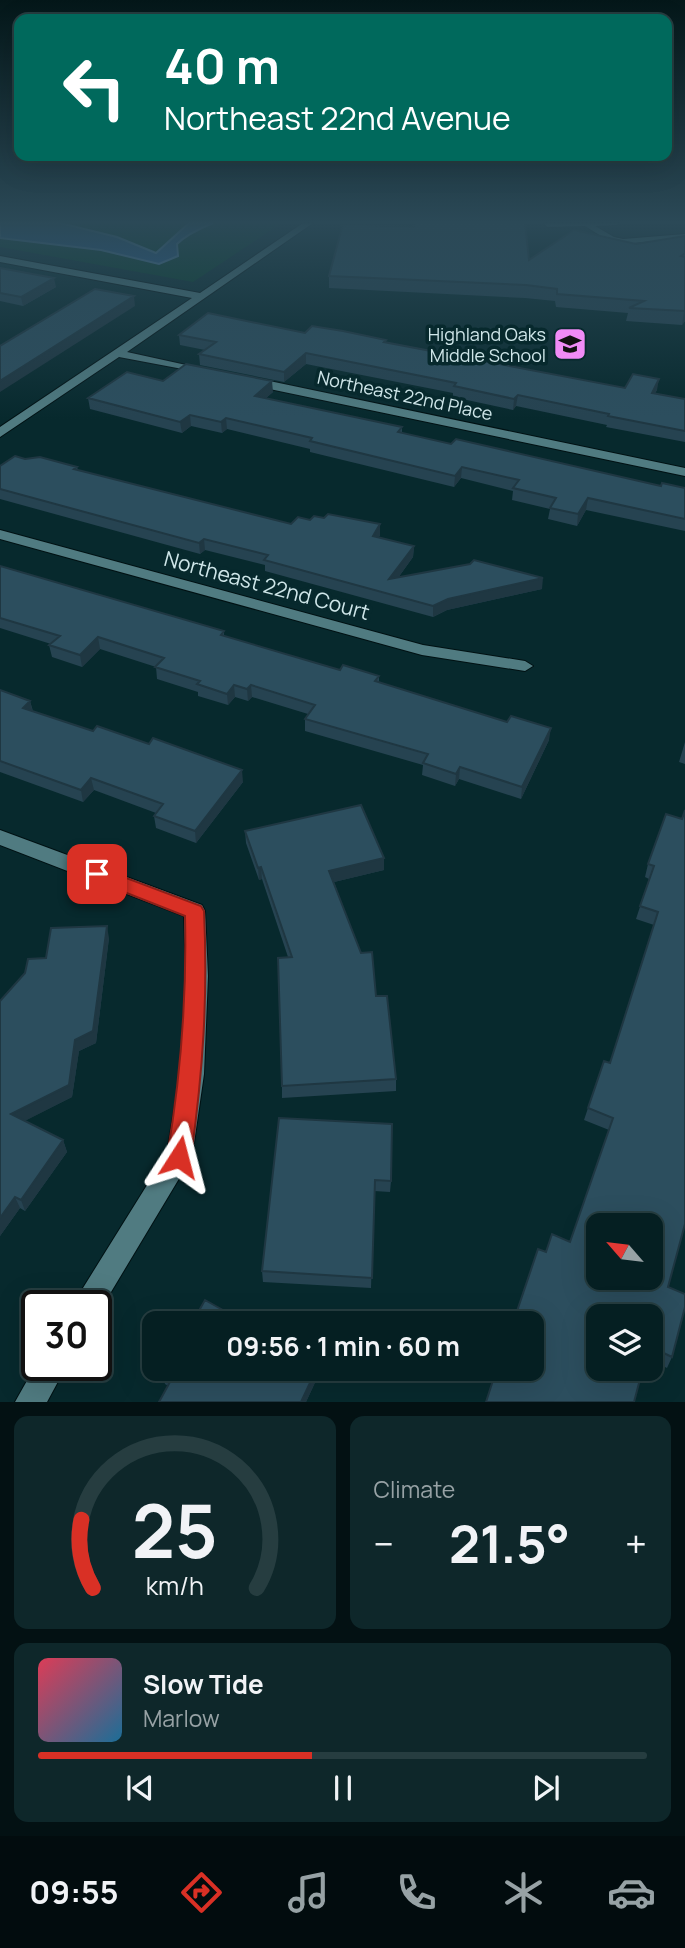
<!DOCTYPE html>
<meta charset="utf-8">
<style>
body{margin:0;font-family:Manrope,sans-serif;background:#0e272a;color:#f1f3f6;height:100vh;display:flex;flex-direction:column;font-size:26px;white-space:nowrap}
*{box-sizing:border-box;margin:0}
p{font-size:23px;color:#97a2a5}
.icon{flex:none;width:38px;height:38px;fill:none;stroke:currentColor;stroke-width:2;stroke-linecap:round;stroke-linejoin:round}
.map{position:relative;height:1402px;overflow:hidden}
.details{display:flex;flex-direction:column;gap:14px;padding:14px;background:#031113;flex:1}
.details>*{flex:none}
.guide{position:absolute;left:14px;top:14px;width:658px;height:147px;border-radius:14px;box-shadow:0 7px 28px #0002,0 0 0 2px #263d40;background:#00695c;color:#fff;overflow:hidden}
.needle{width:46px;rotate:298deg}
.tools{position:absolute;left:586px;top:1213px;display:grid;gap:14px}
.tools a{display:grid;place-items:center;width:77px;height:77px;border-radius:14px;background:#051f22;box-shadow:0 7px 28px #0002,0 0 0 2px #263d40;font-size:35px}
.speed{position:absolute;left:21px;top:1290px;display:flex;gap:14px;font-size:35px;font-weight:700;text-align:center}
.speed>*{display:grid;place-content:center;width:91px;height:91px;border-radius:50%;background:#051f22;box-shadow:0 7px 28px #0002,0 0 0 2px #263d40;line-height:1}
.speed .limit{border:4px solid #111;border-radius:10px;background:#fff;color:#111}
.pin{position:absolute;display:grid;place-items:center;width:60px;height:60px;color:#fff;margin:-30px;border-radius:14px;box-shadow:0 4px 10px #0006}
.me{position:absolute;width:77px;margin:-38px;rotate:9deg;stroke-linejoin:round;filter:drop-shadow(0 0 5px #0008)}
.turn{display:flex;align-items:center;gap:24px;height:147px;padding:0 35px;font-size:32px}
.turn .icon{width:91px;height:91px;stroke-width:2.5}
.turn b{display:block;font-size:49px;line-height:60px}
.big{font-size:52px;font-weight:700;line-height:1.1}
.details .widget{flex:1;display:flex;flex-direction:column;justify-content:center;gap:10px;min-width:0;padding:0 24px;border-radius:14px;background:#0e272a}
.details .dial{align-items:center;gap:0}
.dial svg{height:182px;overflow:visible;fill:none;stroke:#263d40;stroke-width:7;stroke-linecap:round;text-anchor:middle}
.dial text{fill:#f1f3f6;stroke:none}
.song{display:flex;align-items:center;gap:21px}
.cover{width:84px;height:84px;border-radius:10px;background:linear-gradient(135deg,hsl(350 70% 55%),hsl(200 70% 35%))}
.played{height:7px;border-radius:4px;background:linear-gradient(90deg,#d93025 45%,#263d40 45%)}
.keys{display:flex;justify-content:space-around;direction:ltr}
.heat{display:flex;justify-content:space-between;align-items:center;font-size:38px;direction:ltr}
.details .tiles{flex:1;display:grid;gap:14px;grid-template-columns:1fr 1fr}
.widget:last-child{grid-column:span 2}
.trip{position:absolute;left:142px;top:1311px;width:402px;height:70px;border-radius:14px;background:#051f22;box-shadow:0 7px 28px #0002,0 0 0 2px #263d40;font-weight:700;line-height:70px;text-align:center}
.tab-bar{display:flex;height:112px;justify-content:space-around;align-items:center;background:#020c0e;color:#97a2a5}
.tab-bar .icon{width:49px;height:49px}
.tab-bar .active{color:#d93025}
.tab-bar b{font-size:32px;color:#f1f3f6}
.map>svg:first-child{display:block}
.green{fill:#033d26}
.water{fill:#2f629f;stroke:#5f8ab5;stroke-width:2}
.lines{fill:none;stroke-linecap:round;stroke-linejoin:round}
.lane-casing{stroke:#001113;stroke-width:2}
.street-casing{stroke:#001113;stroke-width:2}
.lane{fill:#507b81;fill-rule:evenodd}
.street{fill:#507b81;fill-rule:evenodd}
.wall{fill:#264351}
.shaded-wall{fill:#1f3742}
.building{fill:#2c4e5e;stroke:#1f3742;stroke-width:2;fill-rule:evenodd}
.route{fill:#d93025;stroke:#8d1f18;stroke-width:2}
.labels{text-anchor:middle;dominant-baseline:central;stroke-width:7;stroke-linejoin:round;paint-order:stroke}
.far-poi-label{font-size:18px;fill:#cfe6e9;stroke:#07292d;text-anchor:end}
.far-street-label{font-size:18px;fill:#cfe6e9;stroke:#07292d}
.street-label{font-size:21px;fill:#cfe6e9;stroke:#07292d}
</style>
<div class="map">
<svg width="685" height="1402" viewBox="0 0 685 1402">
<rect width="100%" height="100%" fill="#07292d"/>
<path class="green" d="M0 223H282L193 282 0 247Z"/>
<path class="water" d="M0 223H60L117 237 156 253 189 223H213C201 228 185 236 177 244L178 256 159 264 101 250 0 238Z"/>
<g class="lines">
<defs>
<path id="lane" d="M544 223H620L616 225 595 226 614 237 623 239 685 234V238L623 244 609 241 585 226 547 227Z"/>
<path id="street" d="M303 223H313L127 352 209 370V374L119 357 0 437V427L192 298 0 262V256L200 293Z
M250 377 685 468V476L246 384 244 381Z
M0 530 423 645 525 661 533 666 525 671 422 655 0 539Z
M0 830 202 905 205 911 208 976 204 1074 192 1157 96 1317V1306H74L78 1296 167 1153 180 1074 186 976 184 916 0 845Z
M37 1363V1365H67L47 1402H15Z"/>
</defs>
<use href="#lane" class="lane-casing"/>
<use href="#street" class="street-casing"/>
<use href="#lane" class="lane"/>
<use href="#street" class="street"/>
</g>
<path class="wall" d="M685 236V321L682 325 626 321 628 313 556 307 555 301 525 298 329 288V276L529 260Z
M0 268 56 287 23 306 0 301Z
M305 333 386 340V342L625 388 657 390 655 393 685 399V442L606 427 607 425 516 406 513 410 453 397V393L306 364 284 382 200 365 199 354 205 350 180 345 179 335Z
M163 381 273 392 266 398 402 427V433L451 444 661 486 685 488V531L586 510 577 526 548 519 550 509 512 500 513 491 461 478 454 487 310 452V449L227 429 222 433 191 426 182 433 90 409 88 398Z
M25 459 77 467 78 470 291 524 380 535 379 537 414 546 413 557 398 578 542 589 447 610 433 617 265 571V565L205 550 200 554 0 499V466Z
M0 566 224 631V636L340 670 379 676V682L549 740 521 799 459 779 455 786 422 775 423 765 305 731V719L308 714 252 697 248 701 235 697 228 705 198 696V692L157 679 156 667 100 649 82 667 52 657 49 645 51 644 0 628Z
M0 690 30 701 33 711 243 782 196 843 156 828 154 816 156 813 94 790 83 802 0 772Z
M685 742V764L679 762Z
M682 819 668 1287 672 1357 667 1368 651 1360V1316L546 1252 570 1242 609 1130 584 1120 588 1108 610 1063 654 925 636 919 649 879 645 877 648 864Z
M245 831 384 870 334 882 376 996 396 1079V1091L282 1098V1086L288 957 262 879 259 880 246 843Z
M109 938 96 1043 79 1051 72 1097 24 1121 63 1140 67 1152 25 1211 20 1208 0 1236V1001L46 958Z
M279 1118 391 1181 390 1192 374 1191 371 1288 263 1282 262 1271Z
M162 1374H319L306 1402H159L168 1386 165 1384Z"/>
<path class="shaded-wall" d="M54 278 56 287 23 306 21 297Z
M134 296 135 306 0 392V381Z
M685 311V321L682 325 684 312Z
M306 353V364L284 382V372Z
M659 379 657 390 650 403 652 393Z
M272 381 273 392 256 407 255 396Z
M518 395 516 406 513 410 514 399Z
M190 415 191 426 182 433 180 422Z
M226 418 227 429 222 433 221 422Z
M462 467 461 478 454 487 455 476Z
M588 498 586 510 577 526 578 514Z
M380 524V535L373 547V536Z
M204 539 205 550 200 554 199 543Z
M414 546 413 557 389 590V579Z
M543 578 542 589 447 610 433 617V606L448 599Z
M98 637 100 649 82 667 80 655Z
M234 685 235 697 228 705 227 694Z
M251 685 252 697 248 701 247 689Z
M30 701 33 713 23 708Z
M551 728 549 740 521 799 522 787Z
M460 767 459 779 455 786 456 774Z
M242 770 243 782 196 843 195 831Z
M91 778 94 790 83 802 81 790Z
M384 858V870L330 883 329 871Z
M261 867 262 879 259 880 258 868Z
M107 926 109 938 96 1043 79 1051 72 1097 15 1126 11 1114Z
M63 1140 67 1152 25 1211 21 1200Z
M15 1197 20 1208 0 1236V1218Z
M317 1368H319V1374L306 1402H301Z"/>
<path class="building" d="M414 223H525L529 260 574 230 636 244 685 236V253L681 256 685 257V311L629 308 644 301 557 294V289L526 285 329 276 343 224 414 227Z
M0 268 54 278 21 297 0 293Z
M95 289 134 296 0 381V346Z
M208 313 305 333 312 326 343 331 386 340 384 342 625 388 633 374 659 379 652 393 685 399V431L608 416 609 414 518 395 514 399 454 386 456 383 306 353 284 372 199 354 216 342 179 335Z
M186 364 272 381 255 396 402 427 398 432 451 444 456 439 661 486 662 483 685 488V519L588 498 578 514 550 508 556 498 513 488 519 480 462 467 455 476 310 441 312 438 226 418 221 422 190 415 180 422 88 398 127 372 163 381Z
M15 456 25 459 40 457 77 467 74 469 291 524 298 517 310 520 314 516 324 518 328 514 380 524 373 536 414 546 389 579 470 564 474 560 543 578 448 599 433 606 264 560 268 555 204 539 199 543 0 489V466Z
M0 566 224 631 221 635 340 670 343 665 379 676 375 681 507 722 511 716 551 728 522 787 460 767 456 774 423 763 428 754 305 719 315 705 251 685 247 689 234 685 227 694 197 684 200 681 155 667 164 658 98 637 80 655 49 645 60 636 0 618Z
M0 690 30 701 23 708 93 731 97 726 149 744 153 738 242 770 195 831 154 816 163 804 91 778 81 790 0 761Z
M361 805 384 858 329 871 361 953 372 952 376 996H387L396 1079 282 1086 278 958 292 957 261 867 258 868 245 831Z
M685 810V1224L668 1287 685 1294V1307L672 1357 651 1347V1316H598V1368H643L634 1402H486L497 1368H532V1323H513L538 1249 546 1252 552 1234 570 1242 613 1118 588 1108 604 1061 610 1063 658 912 640 906 654 866 648 864 666 814 682 819ZM598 1225H651V1278H598Z
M107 926 93 1031 75 1040 69 1085 11 1114 63 1140 21 1200 15 1197 0 1218V1001L25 973 28 959 46 958 51 928Z
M279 1118 392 1124 391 1181 375 1180 372 1278 262 1271Z
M205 1300 246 1323H192Z
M166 1368H317L301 1402H159L171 1380 162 1374Z"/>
<linearGradient id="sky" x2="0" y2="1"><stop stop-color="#041719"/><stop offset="0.53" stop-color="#2b4957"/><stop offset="1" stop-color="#2b4957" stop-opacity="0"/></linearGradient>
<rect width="685" height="419" fill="url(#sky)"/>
<path class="route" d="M97 867 201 906 204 911C208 998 203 1071 191 1157L187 1165 179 1168 171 1165 167 1157C181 1075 187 999 185 916L91 879 88 874 91 869Z"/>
<defs>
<symbol id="school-square" viewBox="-11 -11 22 22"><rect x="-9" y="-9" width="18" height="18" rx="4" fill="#f08bf6" stroke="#07292d"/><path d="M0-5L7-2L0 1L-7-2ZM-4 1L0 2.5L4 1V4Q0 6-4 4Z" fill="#111"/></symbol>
</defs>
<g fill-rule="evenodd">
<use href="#school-square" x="551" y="325" width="38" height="38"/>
</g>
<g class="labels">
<g class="far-poi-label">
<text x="546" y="334">Highland Oaks<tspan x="546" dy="21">Middle School</tspan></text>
</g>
<g class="far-street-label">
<text transform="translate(405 395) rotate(12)">Northeast 22nd Place</text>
</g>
<g class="street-label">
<text transform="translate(267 585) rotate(15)">Northeast 22nd Court</text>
</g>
</g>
</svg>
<div class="tools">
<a><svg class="needle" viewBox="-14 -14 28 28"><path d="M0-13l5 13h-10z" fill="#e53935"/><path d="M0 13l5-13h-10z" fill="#97a2a5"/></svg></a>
<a><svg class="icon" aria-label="layers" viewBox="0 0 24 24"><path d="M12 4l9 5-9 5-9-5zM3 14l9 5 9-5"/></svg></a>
</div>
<div class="speed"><div class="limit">30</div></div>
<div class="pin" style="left:97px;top:874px;background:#d93025"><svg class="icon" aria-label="arrive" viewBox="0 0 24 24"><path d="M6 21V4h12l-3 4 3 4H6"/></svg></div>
<svg class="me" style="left:179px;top:1157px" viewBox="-20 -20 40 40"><path d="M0-17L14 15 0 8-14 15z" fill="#d93025" stroke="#fff" stroke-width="4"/></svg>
<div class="trip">09:56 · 1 min · 60 m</div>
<div class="guide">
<div class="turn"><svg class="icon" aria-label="left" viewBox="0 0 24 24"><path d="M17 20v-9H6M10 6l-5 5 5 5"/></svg><div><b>40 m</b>Northeast 22nd Avenue</div></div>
</div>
</div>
<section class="details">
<div class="tiles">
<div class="widget dial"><svg viewBox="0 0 100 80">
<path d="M14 69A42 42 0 1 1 86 69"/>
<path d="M14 69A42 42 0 0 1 9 39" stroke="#d93025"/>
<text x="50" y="56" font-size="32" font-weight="700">25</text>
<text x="50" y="72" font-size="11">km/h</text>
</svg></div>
<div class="widget"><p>Climate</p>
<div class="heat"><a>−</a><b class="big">21.5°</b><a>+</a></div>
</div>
<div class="widget">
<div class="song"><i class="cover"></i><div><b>Slow Tide</b><p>Marlow</p></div></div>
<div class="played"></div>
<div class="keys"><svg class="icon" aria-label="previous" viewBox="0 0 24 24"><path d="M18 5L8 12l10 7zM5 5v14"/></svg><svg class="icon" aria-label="pause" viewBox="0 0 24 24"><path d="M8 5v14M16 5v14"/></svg><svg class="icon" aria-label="next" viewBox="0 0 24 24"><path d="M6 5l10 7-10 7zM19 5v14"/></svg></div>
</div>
</div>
</section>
<nav class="tab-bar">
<b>09:55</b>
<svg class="icon active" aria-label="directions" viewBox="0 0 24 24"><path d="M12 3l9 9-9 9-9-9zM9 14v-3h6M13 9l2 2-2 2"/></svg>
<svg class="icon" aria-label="music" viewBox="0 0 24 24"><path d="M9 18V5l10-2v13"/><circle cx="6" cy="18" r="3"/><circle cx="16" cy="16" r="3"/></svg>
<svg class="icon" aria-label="phone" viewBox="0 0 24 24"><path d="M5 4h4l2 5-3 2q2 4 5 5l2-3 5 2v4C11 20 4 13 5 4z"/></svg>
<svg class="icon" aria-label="climate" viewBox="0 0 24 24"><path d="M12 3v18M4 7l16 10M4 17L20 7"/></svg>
<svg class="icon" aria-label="car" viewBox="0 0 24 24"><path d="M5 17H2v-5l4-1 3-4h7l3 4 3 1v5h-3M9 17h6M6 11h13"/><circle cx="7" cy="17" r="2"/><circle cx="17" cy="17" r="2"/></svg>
</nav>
